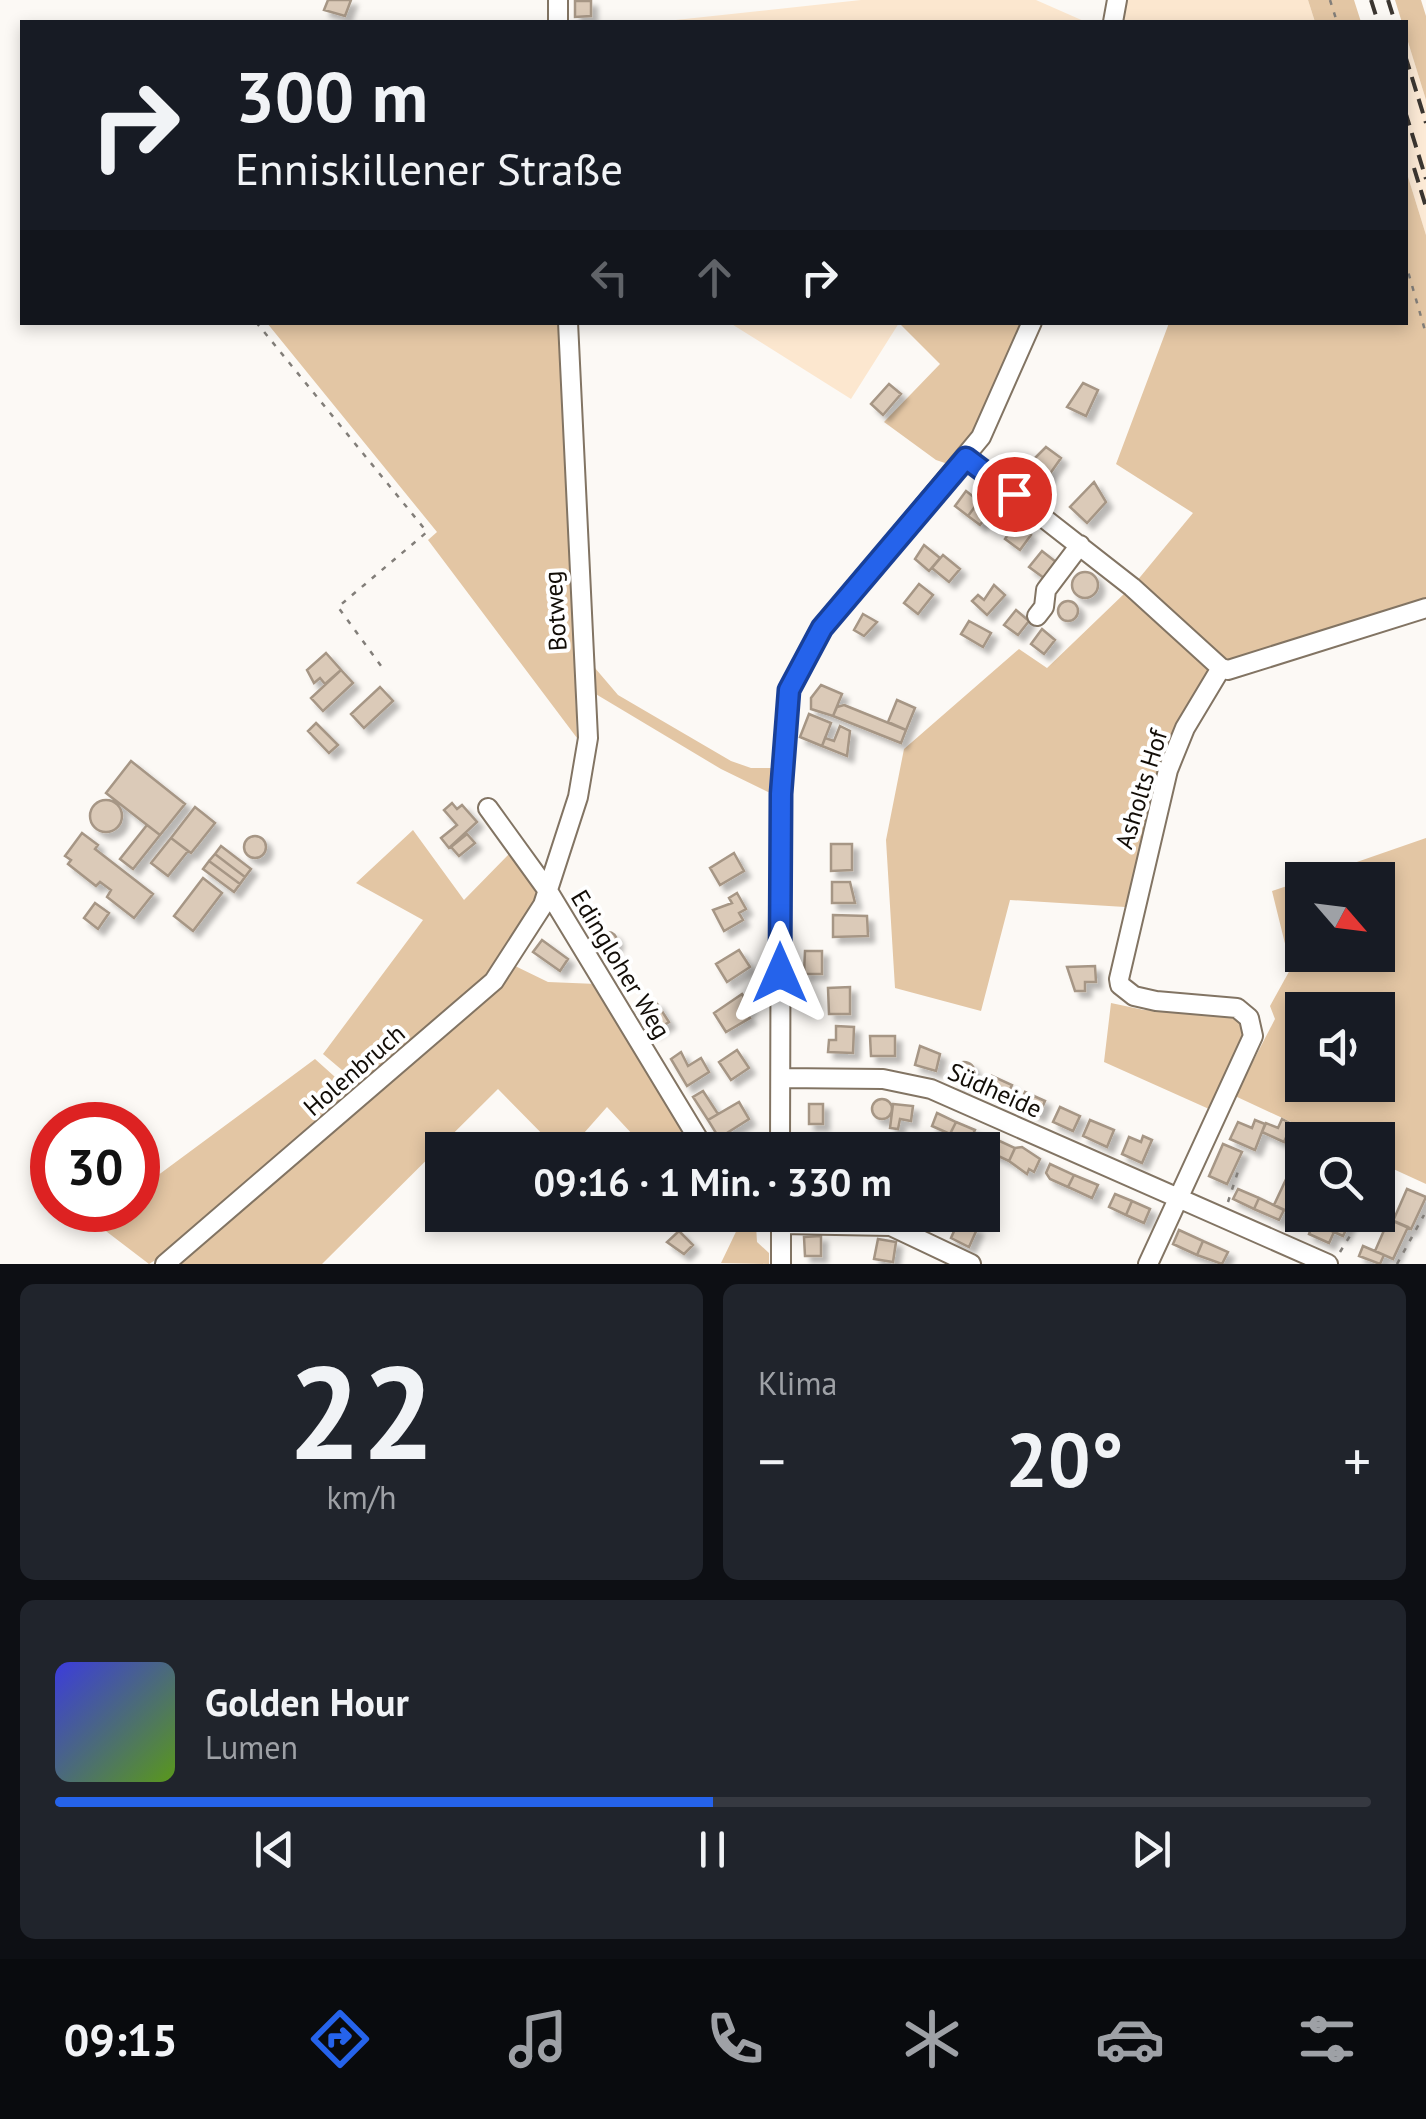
<!DOCTYPE html>
<html lang="de">
<meta charset="utf-8">
<style>
body{margin:0;font-family:"PT Sans",sans-serif;background:#20242c;color:#f1f3f6;height:100vh;display:flex;flex-direction:column;font-size:38px;white-space:nowrap}
*{box-sizing:border-box;margin:0}
p{font-size:32px;color:#9ea1a6}
.icon{flex:none;width:55px;height:55px;fill:none;stroke:currentColor;stroke-width:2;stroke-linecap:round;stroke-linejoin:round}
.map{position:relative;height:1264px;overflow:hidden}
.sheet{display:flex;flex-direction:column;gap:20px;padding:20px;background:#0d0f14;flex:1}
.sheet>*{flex:none}
.banner{position:absolute;left:20px;top:20px;width:1388px;height:305px;border-radius:0px;box-shadow:0 5px 15px #0003;background:#171b24;color:#f1f3f6;overflow:hidden}
.needle{width:65px;rotate:118deg}
.buttons{position:absolute;left:1285px;top:862px;display:grid;gap:20px}
.buttons a{display:grid;place-items:center;width:110px;height:110px;border-radius:0px;background:#171b24;box-shadow:0 5px 15px #0003;font-size:50px}
.speed{position:absolute;left:30px;top:1102px;display:flex;gap:20px;font-size:50px;font-weight:700;text-align:center}
.speed>*{display:grid;place-content:center;width:130px;height:130px;border-radius:50%;background:#171b24;box-shadow:0 5px 15px #0003;line-height:1}
.speed .limit{border:15px solid #d22;background:#fff;color:#111}
.pin{position:absolute;display:grid;place-items:center;width:85px;height:85px;color:#fff;margin:-42px;border:5px solid #fff;border-radius:50%;box-shadow:0 2px 10px #0007}
.me{position:absolute;width:110px;margin:-55px;rotate:0deg;stroke-linejoin:round;filter:drop-shadow(0 0 8px #0008)}
.turn{display:flex;align-items:center;gap:35px;height:210px;padding:0 50px;font-size:45px}
.turn .icon{width:130px;height:130px;stroke-width:2.5}
.turn b{display:block;font-size:70px;line-height:85px}
.lanes{display:flex;align-items:center;height:95px;padding:0 50px;background:#0003;justify-content:center;gap:50px;direction:ltr}
.lanes .off{opacity:.35}
.big{font-size:75px;font-weight:800;line-height:1.1}
.sheet .widget{flex:1;display:flex;flex-direction:column;justify-content:center;gap:15px;min-width:0;padding:0 35px;border-radius:15px;background:#20242c}
.sheet .dial{align-items:center;gap:0}
.dial b{font-size:130px;line-height:1}
.song{display:flex;align-items:center;gap:30px}
.cover{width:120px;height:120px;border-radius:15px;background:linear-gradient(135deg,hsl(240 70% 55%),hsl(90 70% 35%))}
.played{height:10px;border-radius:5px;background:linear-gradient(90deg,#2563eb 50%,#363941 50%)}
.keys{display:flex;justify-content:space-around;direction:ltr}
.heat{display:flex;justify-content:space-between;align-items:center;font-size:55px;direction:ltr}
.sheet .tiles{flex:1;display:grid;gap:20px;grid-template-columns:1fr 1fr}
.widget:last-child{grid-column:span 2}
.trip{position:absolute;left:425px;top:1132px;width:575px;height:100px;border-radius:0px;background:#171b24;box-shadow:0 5px 15px #0003;font-weight:800;line-height:100px;text-align:center}
.menu{display:flex;height:160px;justify-content:space-around;align-items:center;background:#090b0e;color:#9ea1a6}
.menu .icon{width:70px;height:70px}
.menu .on{color:#2563eb}
.menu b{font-size:45px;color:#f1f3f6}
.map>svg:first-child{display:block}
.built{fill:#fcead6}
.green{fill:#fce7cf}
.forest{fill:#e3c6a4;fill-rule:evenodd}
.building{fill:#dbcab8;stroke:#a69685;stroke-width:2.5;filter:url(#shadow)}
.lines{fill:none;stroke-linecap:round;stroke-linejoin:round}
.minor-casing{stroke:#827463;stroke-width:22}
.path{stroke:#827e79;stroke-width:2.5;stroke-dasharray:5 8;stroke-linecap:butt}
.minor{stroke:#fff;stroke-width:18}
.rail{stroke:#3b3631;stroke-width:4;stroke-dasharray:15 8;stroke-linecap:butt}
.route-casing{stroke:#184099;stroke-width:25}
.route{stroke:#2563eb;stroke-width:18}
.labels{text-anchor:middle;dominant-baseline:central;stroke-width:8;stroke-linejoin:round;paint-order:stroke}
.street-label{font-size:25px;fill:#120d07;stroke:#fff}
</style>
<div class="map">
<svg width="1426" height="1264" viewBox="0 0 1426 1264">
<defs>
<filter id="shadow"><feDropShadow dx="6" dy="6" stdDeviation="2.5" flood-color="#0004"/></filter>
</defs>
<rect width="100%" height="100%" fill="#fcf9f5"/>
<path class="built" d="M1405 32 1426 100V235L1405 167Z"/>
<path class="green" d="M861 0H1036L1086 22H657Z
M1124 0H1308L1315 22H1119Z
M730 323H899L851 399Z"/>
<path class="forest" d="M1308 0H1354L1361 22H1315Z
M1395 0H1421L1426 16V100Z
M1405 167 1426 235V602L1226 663 1136 582 1193 513 1116 464 1169 323 1405 322Z
M267 323H562L577 738 428 540 437 532Z
M899 323H1021C1001 371 986 426 948 464L936 460 884 422 940 364Z
M1126 592 1211 668 1163 771 1125 907 1010 900 981 1011 895 988 886 840 904 749 1019 649 1047 668Z
M589 661 618 695 731 761 751 768H772L770 793 721 769 589 690Z
M413 830 464 900 513 850 541 891 488 977 362 1087 323 1054 423 920 356 883Z
M1426 838V1184L1378 1162V1140H1330L1235 1096 1275 1019 1270 1006 1291 968 1272 891 1302 881V955H1378V880H1305ZM1302 1010H1378V1085H1302Z
M511 964 548 982 597 984 695 1142 685 1150H674L666 1140 655 1150H647L607 1107 569 1150H558L498 1089 322 1264H175Z
M1111 1003 1144 1010 1235 1013 1248 1034 1209 1109 1104 1062Z
M315 1059 354 1094 188 1240 149 1264 94 1222 110 1210H138V1190Z
M744 1215 756 1225 757 1242 769 1253V1264L721 1263Z"/>
<path class="building" d="M328 0H351L345 16 324 10Z
M575 1H591V16L575 17Z
M1083 383 1098 390 1086 416 1067 407Z
M889 384 901 394 883 415 871 404Z
M1046 447 1061 458 1047 478 1029 464Z
M1094 482 1106 502 1087 523 1070 507Z
M966 491 979 501 968 516 955 506Z
M979 501 991 510 980 525 968 516Z
M1016 523 1031 535 1020 550 1005 539Z
M924 545 940 558 929 571 915 559Z
M1042 551 1056 562 1044 578 1029 567Z
M943 555 960 569 949 582 932 568Z
M1072 585a13 13 0 1 1 26 0a13 13 0 1 1-26 0Z
M919 584 933 595 918 614 904 603Z
M994 585 1005 595 987 615 972 601 978 595 984 600Z
M1058 611a10 10 0 1 1 20 0a10 10 0 1 1-20 0Z
M1016 610 1029 621 1018 635 1004 625Z
M863 614 877 622 864 636 854 630Z
M969 621 991 633 983 647 961 634Z
M1042 629 1055 640 1044 654 1031 644Z
M326 653 341 670 325 684 320 678 314 683 307 670Z
M341 670 353 683 323 711 311 698Z
M821 685 842 694 833 716 811 709V698Z
M380 687 393 701 364 728 351 714Z
M897 700 915 708 906 730 888 722Z
M844 705 906 730 901 743 833 716 837 707Z
M809 714 831 723 822 746 800 737Z
M316 723 338 745 329 753 308 731Z
M840 726 850 731 847 756 822 746 825 738 834 741Z
M131 761 185 804 160 835 106 793Z
M90 816a16 16 0 1 1 32 0a16 16 0 1 1-32 0Z
M452 803 457 809 462 805 477 822 449 848 441 838 457 825 444 810Z
M195 807 215 823 191 853 171 838Z
M147 825 160 835 133 869 120 859Z
M82 833 98 845 95 849 153 894 134 918 107 897 111 890 100 882 96 886 68 864 71 860 65 856Z
M467 834 475 843 459 856 451 847Z
M244 847a11 11 0 1 1 22 0a11 11 0 1 1-22 0Z
M171 838 188 851 168 876 151 863Z
M831 844H852V870L831 871Z
M221 846 251 869 245 877 215 854Z
M734 853 744 871 720 885 710 868Z
M215 854 245 877 240 884 209 861Z
M209 861 240 884 234 892 203 869Z
M203 878 222 893 193 931 174 916Z
M832 882H850L855 903H832Z
M737 893 746 909 739 913 743 920 724 931 713 910 732 903 729 898Z
M95 903 109 913 98 929 84 918Z
M833 915 867 916 868 936 833 937Z
M599 941a9 9 0 1 1 18 0a9 9 0 1 1-18 0Z
M542 940 568 959 560 971 533 952Z
M739 950 750 967 727 982 716 964Z
M805 951H822V974H804Z
M1095 966 1096 982H1085V991H1075L1067 967Z
M850 987V1014H829L828 988Z
M742 994 750 1007 745 1011 750 1018 726 1032 714 1013Z
M656 1002 669 1022 653 1032 641 1011Z
M836 1026 854 1027 853 1053 828 1052 829 1040H836Z
M870 1036H895V1056H871Z
M920 1046 940 1054 936 1071 915 1065Z
M737 1050 749 1068 731 1080 719 1062Z
M681 1052 688 1066 701 1058 709 1072 687 1086 671 1059Z
M953 1073a11 11 0 1 1 22 0a11 11 0 1 1-22 0Z
M992 1076 1012 1085 1005 1100 985 1091Z
M703 1091 718 1114 708 1120 693 1097Z
M1025 1092 1045 1101 1039 1115 1019 1106Z
M872 1109a10 10 0 1 1 20 0a10 10 0 1 1-20 0Z
M739 1102 749 1119 719 1138 708 1120Z
M809 1104H823V1124H809Z
M893 1104 913 1106 911 1121 900 1119 898 1129 890 1128Z
M1060 1107 1080 1116 1073 1131 1053 1122Z
M937 1113 956 1122 950 1134 932 1126Z
M1282 1119 1292 1124 1284 1142 1262 1132 1266 1123 1278 1128Z
M1090 1120 1114 1130 1107 1147 1083 1136Z
M1255 1120 1265 1124 1255 1150 1230 1139 1238 1122 1252 1128Z
M956 1122 975 1130 969 1143 950 1134Z
M1143 1136 1152 1140 1142 1163 1122 1154 1129 1137 1141 1142Z
M991 1137 1015 1148 1009 1161 985 1150Z
M1223 1144 1242 1152 1227 1184 1209 1176Z
M1022 1147 1040 1159 1034 1172 1029 1169 1027 1174 1009 1161 1015 1148Z
M1050 1164 1074 1175 1068 1187 1050 1179 1046 1173Z
M1289 1173 1302 1179V1193L1293 1214 1274 1205Z
M1074 1175 1098 1185 1092 1198 1068 1187Z
M1238 1189 1259 1198 1254 1209 1233 1199Z
M1407 1189 1426 1197 1411 1229 1393 1221Z
M1115 1194 1132 1201 1126 1215 1109 1207Z
M1259 1198 1284 1210 1279 1220 1254 1209Z
M1132 1201 1150 1209 1144 1223 1126 1215Z
M1331 1215H1353L1343 1236 1325 1228Z
M1389 1219 1408 1227 1393 1259 1375 1251Z
M959 1220 977 1229 969 1247 951 1238Z
M1313 1223 1334 1232 1329 1243 1309 1234Z
M1179 1230 1203 1241 1197 1255 1173 1244Z
M679 1231 693 1245 684 1254 667 1242Z
M821 1236V1256H805L804 1237Z
M878 1239 896 1242 893 1262 874 1259Z
M1203 1241 1228 1252 1222 1264 1197 1255Z
M1363 1246 1384 1255 1380 1264 1359 1256Z"/>
<g class="lines">
<defs>
<path id="minor" d="M558 0V22
M1113 22 1117 0
M967 458 1132 587 1221 668 1228 670 1426 608
M1037 616 1044 607 1046 590 1080 545
M488 808 548 891 705 1150
M781 1078 883 1079 931 1089 1328 1264
M780 1150 781 794 789 690 822 629 981 437 1032 322
M781 1215V1264
M781 1224 891 1226 971 1264
M165 1264 494 981 543 905 578 797 588 738 568 322
M1148 1264 1253 1036 1249 1018 1237 1008 1156 1001 1134 996 1120 985 1119 979 1168 770 1185 728 1221 668"/>
</defs>
<use href="#minor" class="minor-casing"/>
<path class="path" d="M1330 0 1337 22
M1405 261 1426 334
M256 322 427 532 338 607 384 670
M1228 1202 1240 1165
M1287 1230 1302 1206
M1340 1252 1363 1215
M1397 1264 1424 1215"/>
<use href="#minor" class="minor"/>
<path class="rail" d="M1371 0 1378 22
M1388 0 1395 22
M1405 55 1426 123
M1405 111 1426 179
M1414 168 1426 207"/>
</g>
<g class="lines">
<defs>
<path id="route" d="M780 973 781 794 789 690 822 628 966 458 1014 494"/>
</defs>
<use href="#route" class="route-casing"/>
<use href="#route" class="route"/>
</g>
<g class="labels">
<g class="street-label">
<text transform="translate(555 611) rotate(-94)">Botweg</text>
<text transform="translate(1141 789) rotate(-73)">Asholts Hof</text>
<text transform="translate(621 964) rotate(59)">Edingloher Weg</text>
<text transform="translate(354 1070) rotate(-41)">Holenbruch</text>
<text transform="translate(995 1090) rotate(24)">Südheide</text>
</g>
</g>
</svg>
<div class="buttons">
<a><svg class="needle" viewBox="-14 -14 28 28"><path d="M0-13l5 13h-10z" fill="#e53935"/><path d="M0 13l5-13h-10z" fill="#9ea1a6"/></svg></a>
<a><svg class="icon" aria-label="sound" viewBox="0 0 24 24"><path d="M4 9h4l5-4v14l-5-4H4zM17 9q2 3 0 6"/></svg></a>
<a><svg class="icon" aria-label="search" viewBox="0 0 24 24"><circle cx="10" cy="10" r="6"/><path d="M15 15l6 6"/></svg></a>
</div>
<div class="speed"><div class="limit">30</div></div>
<div class="pin" style="left:1014px;top:494px;background:#d93025"><svg class="icon" aria-label="arrive" viewBox="0 0 24 24"><path d="M6 21V4h12l-3 4 3 4H6"/></svg></div>
<svg class="me" style="left:780px;top:973px" viewBox="-20 -20 40 40"><path d="M0-17L14 15 0 8-14 15z" fill="#2563eb" stroke="#fff" stroke-width="4"/></svg>
<div class="trip">09:16 · 1 Min. · 330 m</div>
<div class="banner">
<div class="turn"><svg class="icon" aria-label="right" viewBox="0 0 24 24"><path d="M7 20v-9h11M14 6l5 5-5 5"/></svg><div><b>300 m</b>Enniskillener Straße</div></div>
<div class="lanes"><svg class="icon off" aria-label="left" viewBox="0 0 24 24"><path d="M17 20v-9H6M10 6l-5 5 5 5"/></svg><svg class="icon off" aria-label="ahead" viewBox="0 0 24 24"><path d="M12 20V5M6 11l6-6 6 6"/></svg><svg class="icon" aria-label="right" viewBox="0 0 24 24"><path d="M7 20v-9h11M14 6l5 5-5 5"/></svg></div>
</div>
</div>
<section class="sheet">
<div class="tiles">
<div class="widget dial"><b>22</b><p>km/h</p></div>
<div class="widget"><p>Klima</p>
<div class="heat"><a>−</a><b class="big">20°</b><a>+</a></div>
</div>
<div class="widget">
<div class="song"><i class="cover"></i><div><b>Golden Hour</b><p>Lumen</p></div></div>
<div class="played"></div>
<div class="keys"><svg class="icon" aria-label="previous" viewBox="0 0 24 24"><path d="M18 5L8 12l10 7zM5 5v14"/></svg><svg class="icon" aria-label="pause" viewBox="0 0 24 24"><path d="M8 5v14M16 5v14"/></svg><svg class="icon" aria-label="next" viewBox="0 0 24 24"><path d="M6 5l10 7-10 7zM19 5v14"/></svg></div>
</div>
</div>
</section>
<nav class="menu">
<b>09:15</b>
<svg class="icon on" aria-label="directions" viewBox="0 0 24 24"><path d="M12 3l9 9-9 9-9-9zM9 14v-3h6M13 9l2 2-2 2"/></svg>
<svg class="icon" aria-label="music" viewBox="0 0 24 24"><path d="M9 18V5l10-2v13"/><circle cx="6" cy="18" r="3"/><circle cx="16" cy="16" r="3"/></svg>
<svg class="icon" aria-label="phone" viewBox="0 0 24 24"><path d="M5 4h4l2 5-3 2q2 4 5 5l2-3 5 2v4C11 20 4 13 5 4z"/></svg>
<svg class="icon" aria-label="climate" viewBox="0 0 24 24"><path d="M12 3v18M4 7l16 10M4 17L20 7"/></svg>
<svg class="icon" aria-label="car" viewBox="0 0 24 24"><path d="M5 17H2v-5l4-1 3-4h7l3 4 3 1v5h-3M9 17h6M6 11h13"/><circle cx="7" cy="17" r="2"/><circle cx="17" cy="17" r="2"/></svg>
<svg class="icon" aria-label="filters" viewBox="0 0 24 24"><path d="M4 7h16M4 17h16"/><circle cx="9" cy="7" r="2"/><circle cx="15" cy="17" r="2"/></svg>
</nav>
